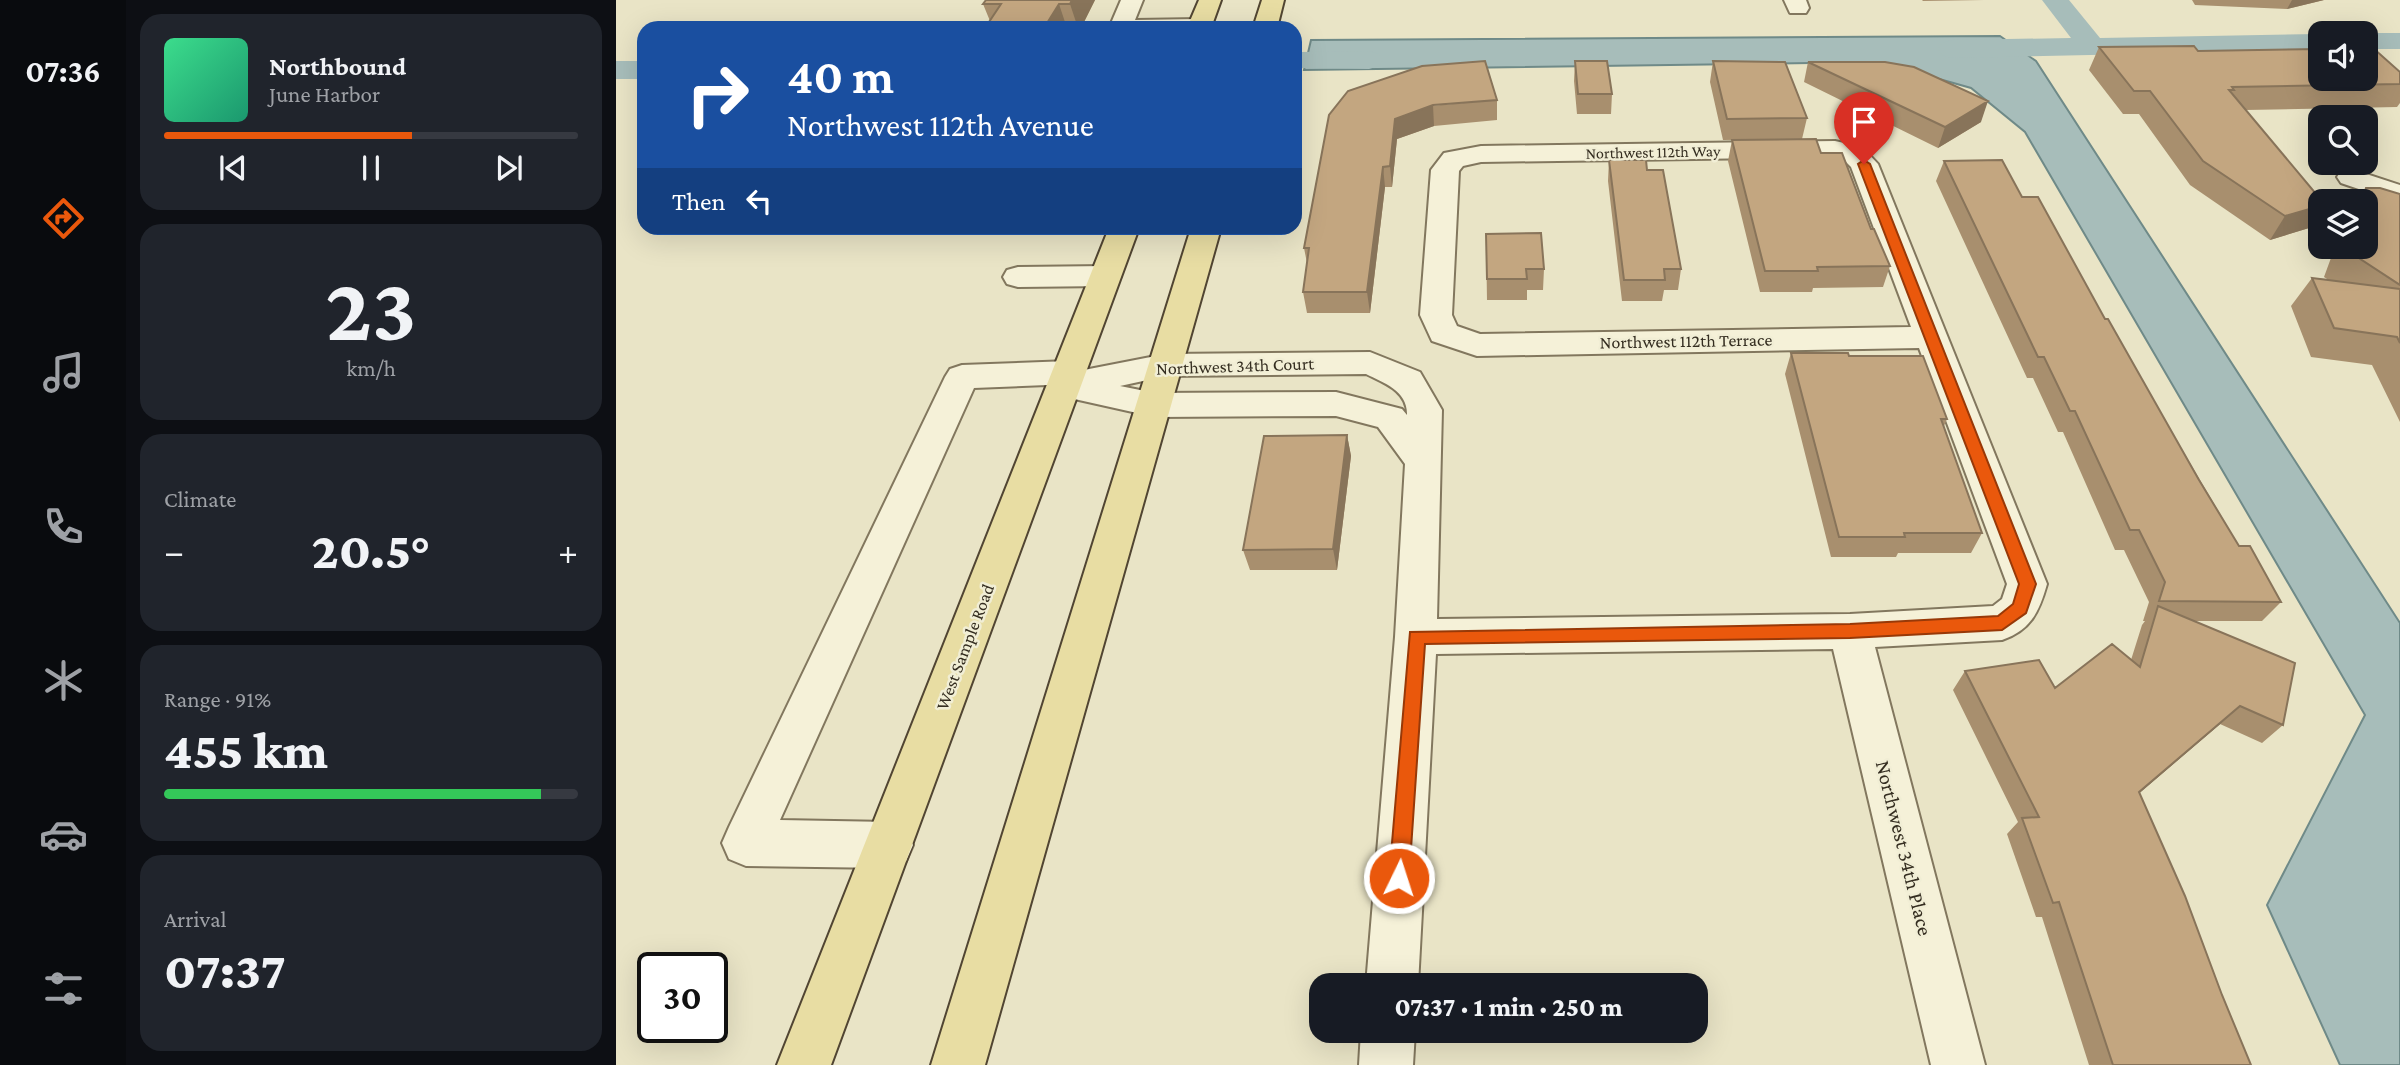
<!DOCTYPE html>
<meta charset="utf-8">
<style>
body{margin:0;font-family:"Crimson Pro",serif;background:#20242c;color:#f1f3f6;height:100vh;display:flex;flex-direction:column;font-size:26px;white-space:nowrap}
*{box-sizing:border-box;margin:0}
p{font-size:23px;color:#9ea1a6}
.icon{flex:none;width:38px;height:38px;fill:none;stroke:currentColor;stroke-width:2;stroke-linecap:round;stroke-linejoin:round}
.map{position:relative;flex:1;overflow:hidden}
.details{display:flex;flex-direction:column;gap:14px;padding:14px;background:#0d0f14;width:490px}
.details>*{flex:none}
.top-card{position:absolute;left:21px;top:21px;width:665px;height:214px;border-radius:21px;box-shadow:0 7px 28px #0002;background:#1a4fa0;color:#fff;overflow:hidden}
.buttons{position:absolute;left:1692px;top:21px;display:grid;gap:14px}
.buttons a{display:grid;place-items:center;width:70px;height:70px;border-radius:14px;background:#171b24;box-shadow:0 7px 28px #0002;font-size:35px}
.speed{position:absolute;left:21px;top:952px;display:flex;gap:14px;font-size:35px;font-weight:700;text-align:center}
.speed>*{display:grid;place-content:center;width:91px;height:91px;border-radius:50%;background:#171b24;box-shadow:0 7px 28px #0002;line-height:1}
.speed .limit{border:4px solid #111;border-radius:10px;background:#fff;color:#111}
.pin{position:absolute;display:grid;place-items:center;width:60px;height:60px;color:#fff;margin:-72px -30px;border-radius:50% 50% 50% 0;rotate:-45deg;box-shadow:0 0 7px #0007}
.pin .icon{rotate:45deg}
.me{position:absolute;width:77px;margin:-38px;rotate:4deg;stroke-linejoin:round;filter:drop-shadow(0 0 5px #0008)}
.turn{display:flex;align-items:center;gap:24px;height:147px;padding:0 35px;font-size:32px}
.turn .icon{width:91px;height:91px;stroke-width:2.5}
.turn b{display:block;font-size:49px;line-height:60px}
.then{display:flex;align-items:center;height:66px;padding:0 35px;background:#0003;gap:14px;font-size:26px}
.big{font-size:52px;font-weight:800;line-height:1.1}
.details .card{flex:1;display:flex;flex-direction:column;justify-content:center;gap:10px;min-width:0;padding:0 24px;border-radius:21px;background:#20242c}
.details .dial{align-items:center;gap:0}
.dial b{font-size:91px;line-height:1}
.song{display:flex;align-items:center;gap:21px}
.cover{width:84px;height:84px;border-radius:10px;background:linear-gradient(135deg,hsl(150 70% 55%),hsl(160 70% 35%))}
.played{height:7px;border-radius:4px;background:linear-gradient(90deg,#ea580c 60%,#363941 60%)}
.keys{display:flex;justify-content:space-around;direction:ltr}
.heat{display:flex;justify-content:space-between;align-items:center;font-size:38px;direction:ltr}
.charge{height:10px;border-radius:5px;background:linear-gradient(90deg,#34c759 91%,#363941 0)}
.trip{position:absolute;left:693px;top:973px;width:399px;height:70px;border-radius:21px;background:#171b24;box-shadow:0 7px 28px #0002;font-weight:800;line-height:70px;text-align:center}
main{display:flex;flex:1;min-height:0}
.menu{display:flex;flex-direction:column;width:126px;justify-content:space-around;align-items:center;background:#090b0e;color:#9ea1a6}
.menu .icon{width:49px;height:49px}
.menu .selected{color:#ea580c}
.menu b{font-size:32px;color:#f1f3f6}
.map>svg:first-child{display:block}
.water{fill:#a7bdba;stroke:#6f8a88;stroke-width:2}
.lines{fill:none;stroke-linecap:round;stroke-linejoin:round}
.canal{fill:#a7bdba;fill-rule:evenodd}
.minor-casing{stroke:#82775e;stroke-width:4}
.major-casing{stroke:#514532;stroke-width:4}
.minor{fill:#f5f1d8;fill-rule:evenodd}
.major{fill:#e8dda3;fill-rule:evenodd}
.wall{fill:#a88f6e}
.shaded-wall{fill:#88745a}
.building{fill:#c3a680;stroke:#88745a;stroke-width:2}
.route{fill:#ea580c;stroke:#983908;stroke-width:2}
.labels{text-anchor:middle;dominant-baseline:central;stroke-width:5;stroke-linejoin:round;paint-order:stroke}
.far-street-label{font-size:16px;fill:#342d20;stroke:#f1eed5}
.street-label{font-size:18px;fill:#342d20;stroke:#f1eed5}
.near-street-label{font-size:21px;fill:#342d20;stroke:#f1eed5}
</style>
<main>
<nav class="menu">
<b>07:36</b>
<svg class="icon selected" aria-label="directions" viewBox="0 0 24 24"><path d="M12 3l9 9-9 9-9-9zM9 14v-3h6M13 9l2 2-2 2"/></svg>
<svg class="icon" aria-label="music" viewBox="0 0 24 24"><path d="M9 18V5l10-2v13"/><circle cx="6" cy="18" r="3"/><circle cx="16" cy="16" r="3"/></svg>
<svg class="icon" aria-label="phone" viewBox="0 0 24 24"><path d="M5 4h4l2 5-3 2q2 4 5 5l2-3 5 2v4C11 20 4 13 5 4z"/></svg>
<svg class="icon" aria-label="climate" viewBox="0 0 24 24"><path d="M12 3v18M4 7l16 10M4 17L20 7"/></svg>
<svg class="icon" aria-label="car" viewBox="0 0 24 24"><path d="M5 17H2v-5l4-1 3-4h7l3 4 3 1v5h-3M9 17h6M6 11h13"/><circle cx="7" cy="17" r="2"/><circle cx="17" cy="17" r="2"/></svg>
<svg class="icon" aria-label="filters" viewBox="0 0 24 24"><path d="M4 7h16M4 17h16"/><circle cx="9" cy="7" r="2"/><circle cx="15" cy="17" r="2"/></svg>
</nav>
<section class="details">
<div class="card">
<div class="song"><i class="cover"></i><div><b>Northbound</b><p>June Harbor</p></div></div>
<div class="played"></div>
<div class="keys"><svg class="icon" aria-label="previous" viewBox="0 0 24 24"><path d="M18 5L8 12l10 7zM5 5v14"/></svg><svg class="icon" aria-label="pause" viewBox="0 0 24 24"><path d="M8 5v14M16 5v14"/></svg><svg class="icon" aria-label="next" viewBox="0 0 24 24"><path d="M6 5l10 7-10 7zM19 5v14"/></svg></div>
</div>
<div class="card dial"><b>23</b><p>km/h</p></div>
<div class="card"><p>Climate</p>
<div class="heat"><a>−</a><b class="big">20.5°</b><a>+</a></div>
</div>
<div class="card"><p>Range · 91%</p><b class="big">455 km</b><div class="charge"></div></div>
<div class="card"><p>Arrival</p><b class="big">07:37</b></div>
</section>
<div class="map">
<svg width="1784" height="1065" viewBox="0 0 1784 1065">
<rect width="100%" height="100%" fill="#e9e4c6"/>
<path class="water" d="M1384 36 1420 61 1784 623V1065H1724L1651 905 1749 715 1409 132 1355 88 1263 62 688 70 695 40Z"/>
<g class="lines">
<path class="canal" d="M1426 0H1453L1484 38 1704 34V50L1336 58 1326 55 1322 49 1326 43 1336 40 1455 38Z
M1747 33H1784V49H1750V33Z
M753 51 763 54 767 60 763 66 753 69 679 68V54L685 52Z
M0 61H28V79H0Z"/>
<defs>
<path id="minor" d="M505 0H527L519 20 584 19 592 21 596 26 493 28Z
M1168 0H1190L1193 8 1190 13H1174Z
M1219 141 1246 147 1262 164 1431 584C1423 612 1415 630 1386 640L1259 647 1369 1065H1315L1217 649 820 654 802 985H750L779 637 789 464 762 427 720 416 539 417 436 394 431 385 358 388 164 820 273 822 290 829 297 845 290 861 273 868 130 866 113 859 106 843 113 827 329 377 334 369 346 365 453 361 465 365 468 370 550 354 754 352 804 372 826 410 821 619 1234 614 1377 606 1386 599 1391 584 1303 348 861 356 816 341 804 315 815 170 828 153 865 146ZM1219 157 1227 159 1235 167 1295 327 864 334 841 326 836 315 843 171 847 166 865 162ZM750 374C768 383 792 391 791 415L786 409 720 392 539 393 504 386 550 376Z
M1735 169 1784 185V203L1725 183 1721 177 1725 171Z
M490 266 501 269 505 276 501 283 490 286 402 287 391 284 387 277 391 270 402 267Z
M745 1031H799L797 1065H743Z"/>
<path id="major" d="M583 0H605L595 28H571Z
M646 0H668L661 28H637Z
M493 228H523L215 1065H161Z
M575 228H605L369 1065H315Z"/>
</defs>
<use href="#minor" class="minor-casing"/>
<use href="#major" class="major-casing"/>
<use href="#minor" class="minor"/>
<use href="#major" class="major"/>
</g>
<path class="wall" d="M479 0 465 28H369L374 21 367 4Z
M1306 0H1368L1307 1Z
M1576 0H1708L1671 9 1579 5Z
M1483 47 1582 51 1784 72V103L1781 107 1629 110 1693 228 1654 240 1574 185 1523 114H1507L1473 70Z
M959 61 996 94 995 114H961L958 81Z
M1097 61 1191 118 1186 139 1107 140 1094 82Z
M1192 62 1365 122 1322 148 1188 82Z
M881 100V120L818 126 781 139 776 187H769L754 313H691L687 292 691 263 688 248 713 115Z
M1116 140 1205 153 1255 229 1274 266 1267 287 1197 288 1196 292H1144L1112 161Z
M993 160 1031 170 1065 269 1062 290H1048L1046 301H1006L992 181Z
M1328 161 1406 197 1489 319 1623 546 1665 602 1646 621H1579L1667 725 1646 743 1604 724 1523 793 1635 1065H1473L1426 917H1420L1391 834 1402 822 1337 690 1349 671 1439 688 1515 660 1526 625 1529 621H1527L1533 602 1508 550H1499L1447 432H1442L1417 378H1411L1320 181Z
M1750 188 1784 194V422L1756 365 1695 357 1675 306 1696 278 1711 279 1708 277 1719 247H1750V201H1741Z
M870 234 928 269 927 290H911V300H871Z
M1175 353 1233 356 1331 419 1328 426 1366 533 1355 553H1282L1280 557H1215L1169 374Z
M731 435 735 456 721 570H634L627 550Z"/>
<path class="shaded-wall" d="M456 0H479L465 28H462L454 4Z
M1676 0H1708L1671 9Z
M443 4 451 28H428Z
M1372 101 1365 122 1322 148 1329 127Z
M817 105 818 126 781 139 776 187 774 166 779 119Z
M767 167 769 187 754 313 751 292Z
M1704 206V211L1693 228 1654 240 1669 216Z
M731 435 735 456 721 570 717 549Z
M1624 706 1604 724 1505 809 1523 792Z"/>
<path class="building" d="M370 0H456L454 4H443L428 28H369L385 4H367Z
M1578 46 1582 51 1704 49V79H1750V48H1757L1784 72V84L1616 87 1618 90H1613L1706 201H1704V206L1669 216 1587 161 1534 91H1518L1483 47Z
M869 61 881 100 817 105 779 119 774 166 767 167 751 292H687L693 248H688L713 115 732 91 806 66Z
M959 61H991L996 94H962Z
M1097 61 1169 62 1191 118 1111 119Z
M1192 62H1269L1298 67 1372 101 1329 127Z
M1200 139 1205 153H1226L1255 229H1258L1274 266 1201 267 1202 271H1149L1116 140Z
M993 160H1030L1031 170H1047L1065 269H1048L1049 280H1008Z
M1386 160 1406 197H1422L1489 319H1492L1583 480 1623 546H1634L1665 602 1543 601 1549 582 1523 530H1514L1459 411H1454L1428 357H1422L1328 161Z
M1750 188H1764L1784 194V285L1729 249 1730 247H1750V201H1746Z
M925 233 928 269H910L911 279H871L870 234Z
M1696 278 1784 289V343L1781 337 1718 328Z
M1175 353H1232L1233 356H1307L1331 419H1325L1366 533H1288L1289 537H1223Z
M731 435 717 549 627 550 648 436Z
M1542 606 1679 663 1667 725 1624 706 1523 792 1569 896 1606 995 1635 1065H1497L1443 902 1437 903 1406 818 1423 817 1349 671 1423 660 1439 688 1496 644 1524 667Z"/>
<path class="route" d="M1248 160 1254 164 1420 584 1410 613 1386 630 1234 638 809 644 793 878 790 885 783 888 776 885 773 878 794 632 1234 624 1382 616 1397 604 1403 584 1242 164Z"/>
<g class="labels">
<g class="far-street-label">
<text transform="translate(1037 152) rotate(-1)">Northwest 112th Way</text>
</g>
<g class="street-label">
<text transform="translate(1070 341) rotate(-1)">Northwest 112th Terrace</text>
<text transform="translate(619 366) rotate(-2)">Northwest 34th Court</text>
<text transform="translate(349 647) rotate(-69)">West Sample Road</text>
</g>
<g class="near-street-label">
<text transform="translate(1288 848) rotate(76)">Northwest 34th Place</text>
</g>
</g>
</svg>
<div class="buttons">
<a><svg class="icon" aria-label="sound" viewBox="0 0 24 24"><path d="M4 9h4l5-4v14l-5-4H4zM17 9q2 3 0 6"/></svg></a>
<a><svg class="icon" aria-label="search" viewBox="0 0 24 24"><circle cx="10" cy="10" r="6"/><path d="M15 15l6 6"/></svg></a>
<a><svg class="icon" aria-label="layers" viewBox="0 0 24 24"><path d="M12 4l9 5-9 5-9-5zM3 14l9 5 9-5"/></svg></a>
</div>
<div class="speed"><div class="limit">30</div></div>
<div class="pin" style="left:1248px;top:164px;background:#d93025"><svg class="icon" aria-label="arrive" viewBox="0 0 24 24"><path d="M6 21V4h12l-3 4 3 4H6"/></svg></div>
<svg class="me" style="left:783px;top:878px" viewBox="-20 -20 40 40"><circle r="17" fill="#ea580c" stroke="#fff" stroke-width="3"/><path d="M0-11L8 9 0 5-8 9z" fill="#fff"/></svg>
<div class="trip">07:37 · 1 min · 250 m</div>
<div class="top-card">
<div class="turn"><svg class="icon" aria-label="right" viewBox="0 0 24 24"><path d="M7 20v-9h11M14 6l5 5-5 5"/></svg><div><b>40 m</b>Northwest 112th Avenue</div></div>
<div class="then">Then<svg class="icon" aria-label="left" viewBox="0 0 24 24"><path d="M17 20v-9H6M10 6l-5 5 5 5"/></svg></div>
</div>
</div>
</main>
